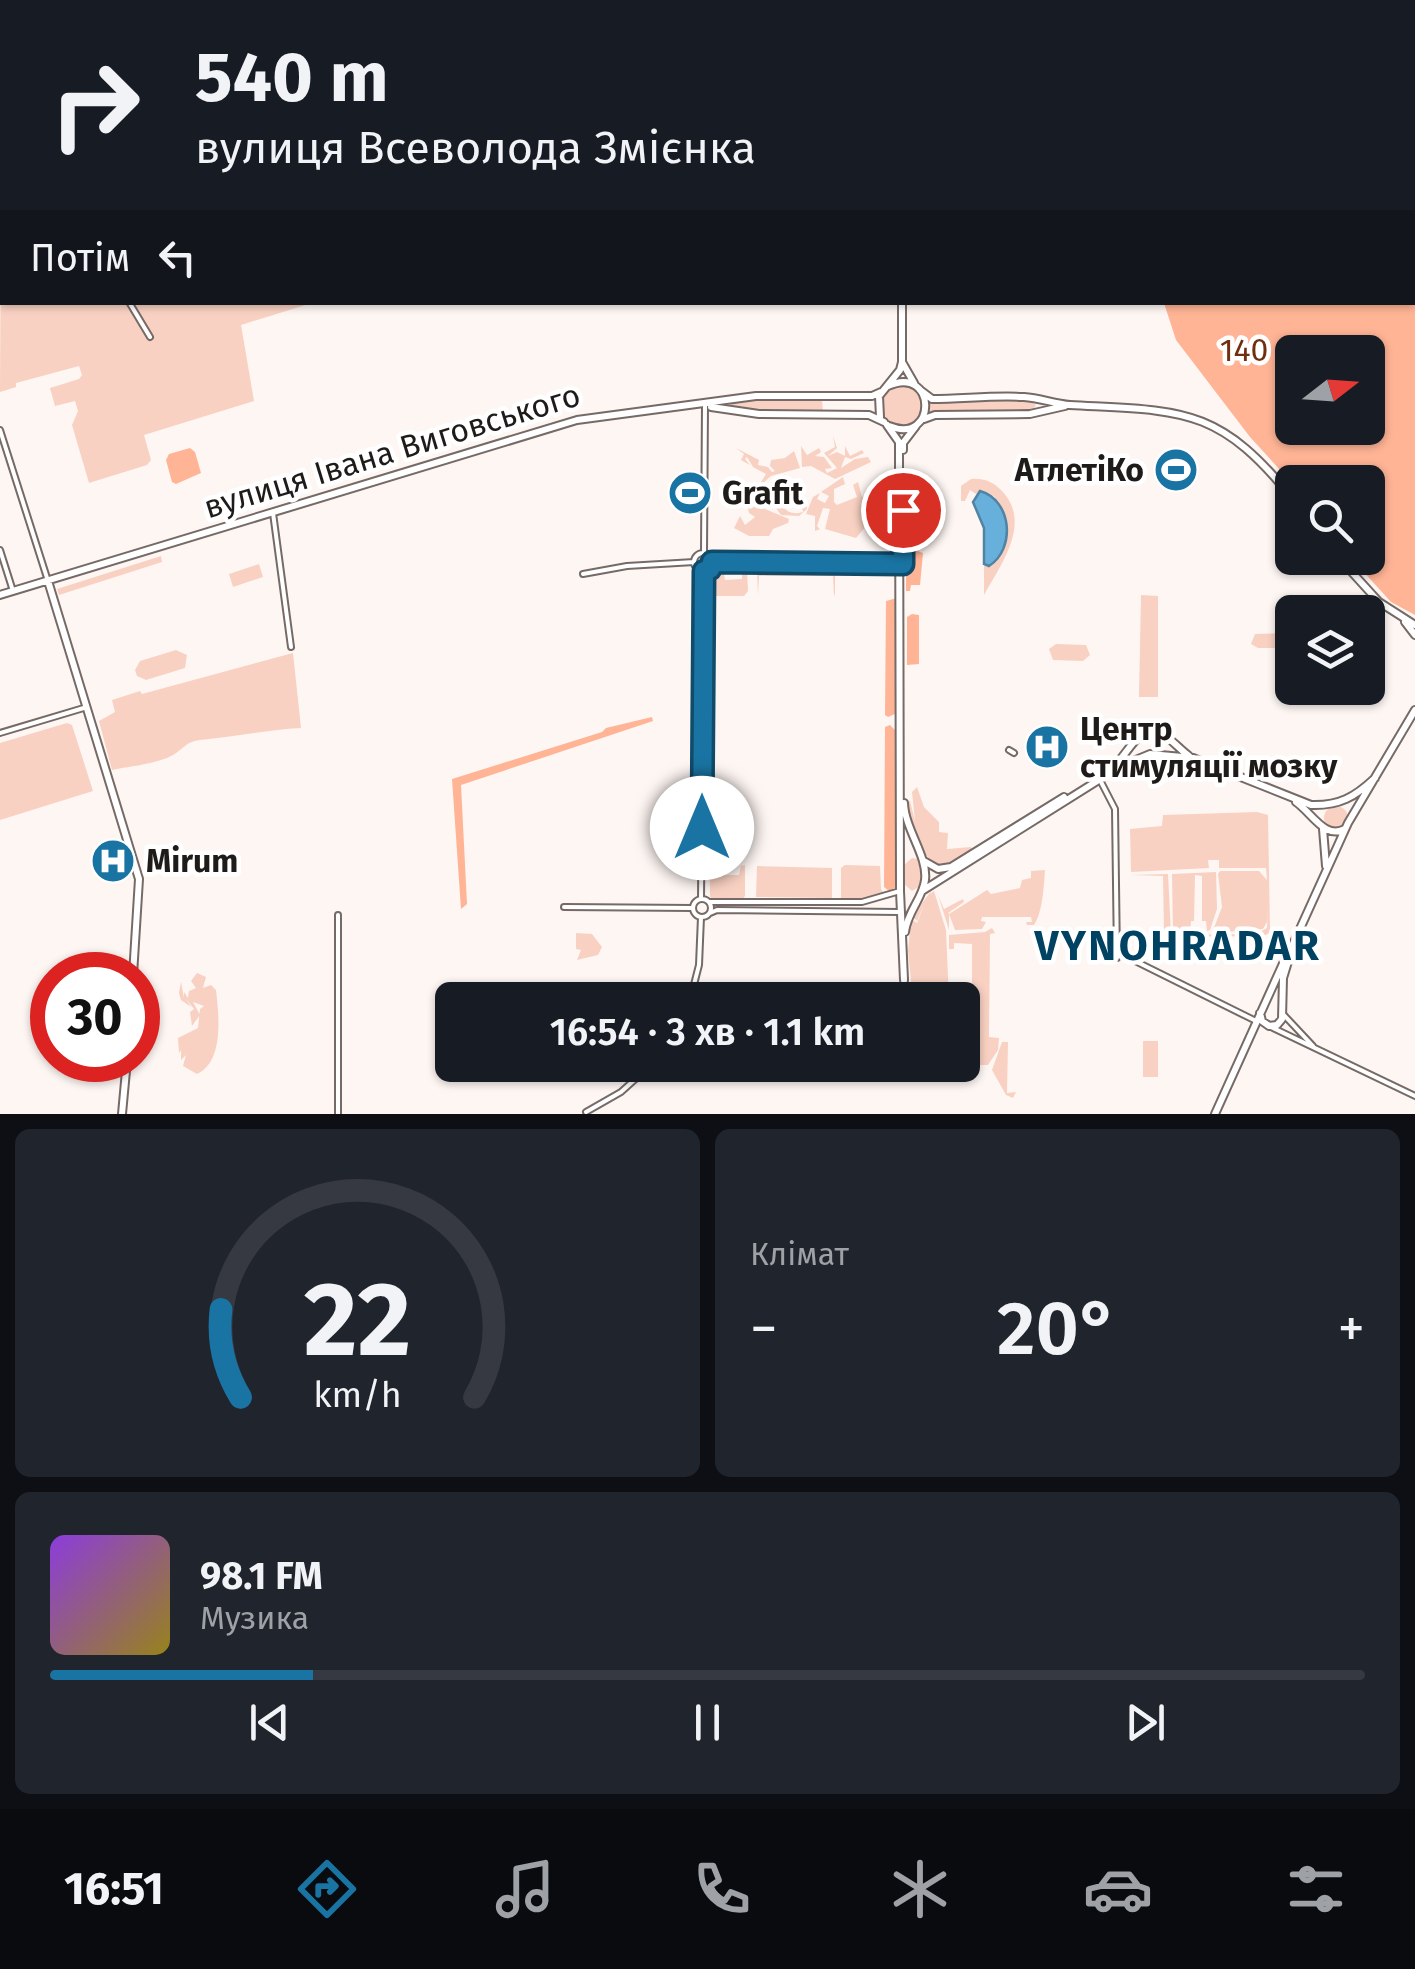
<!DOCTYPE html>
<html lang="uk">
<meta charset="utf-8">
<style>
body{margin:0;font-family:"Fira Sans",sans-serif;background:#20242c;color:#f1f3f6;height:100vh;display:flex;flex-direction:column;font-size:38px;white-space:nowrap}
*{box-sizing:border-box;margin:0}
p{font-size:32px;color:#9ea1a6}
.icon{flex:none;width:55px;height:55px;fill:none;stroke:currentColor;stroke-width:2;stroke-linecap:round;stroke-linejoin:round}
.map{position:relative;height:1114px;overflow:hidden}
.side{display:flex;flex-direction:column;gap:15px;padding:15px;background:#0d0f14;flex:1}
.side>*{flex:none}
.hud{position:absolute;left:0px;top:0px;width:1415px;height:305px;box-shadow:0 2px 8px #0004;background:#171b24;color:#f1f3f6;overflow:hidden}
.needle{width:65px;rotate:73deg}
.fabs{position:absolute;left:1275px;top:335px;display:grid;gap:20px}
.fabs a{display:grid;place-items:center;width:110px;height:110px;border-radius:15px;background:#171b24;box-shadow:0 2px 8px #0004;font-size:50px}
.speed{position:absolute;left:30px;top:952px;display:flex;gap:20px;font-size:50px;font-weight:700;text-align:center}
.speed>*{display:grid;place-content:center;width:130px;height:130px;border-radius:50%;background:#171b24;box-shadow:0 2px 8px #0004;line-height:1}
.speed .limit{border:15px solid #d22;background:#fff;color:#111}
.pin{position:absolute;display:grid;place-items:center;width:85px;height:85px;color:#fff;margin:-42px;border:5px solid #fff;border-radius:50%;box-shadow:0 2px 10px #0007}
.me{position:absolute;width:110px;margin:-55px;rotate:0deg;stroke-linejoin:round;filter:drop-shadow(0 0 8px #0008)}
.turn{display:flex;align-items:center;gap:35px;height:210px;padding:0 30px;font-size:45px}
.turn .icon{width:130px;height:130px;stroke-width:2.5}
.turn b{display:block;font-size:70px;line-height:85px}
.then{display:flex;align-items:center;height:95px;padding:0 30px;background:#0003;gap:20px;font-size:38px}
.big{font-size:75px;font-weight:600;line-height:1.1}
.side .widget{flex:1;display:flex;flex-direction:column;justify-content:center;gap:15px;min-width:0;padding:0 35px;border-radius:15px;background:#20242c}
.side .dial{align-items:center;gap:0}
.dial svg{height:260px;overflow:visible;fill:none;stroke:#363941;stroke-width:7;stroke-linecap:round;text-anchor:middle}
.dial text{fill:#f1f3f6;stroke:none}
.song{display:flex;align-items:center;gap:30px}
.cover{width:120px;height:120px;border-radius:15px;background:linear-gradient(135deg,hsl(270 70% 55%),hsl(50 70% 35%))}
.played{height:10px;border-radius:5px;background:linear-gradient(90deg,#1974a3 20%,#363941 20%)}
.keys{display:flex;justify-content:space-around;direction:ltr}
.heat{display:flex;justify-content:space-between;align-items:center;font-size:55px;direction:ltr}
.side .tiles{flex:1;display:grid;gap:15px;grid-template-columns:1fr 1fr}
.widget:last-child{grid-column:span 2}
.trip{position:absolute;left:435px;top:982px;width:545px;height:100px;border-radius:15px;background:#171b24;box-shadow:0 2px 8px #0004;font-weight:600;line-height:100px;text-align:center}
.dock{display:flex;height:160px;justify-content:space-around;align-items:center;background:#090b0e;color:#9ea1a6}
.dock .icon{width:70px;height:70px}
.dock .current{color:#1974a3}
.dock b{font-size:45px;color:#f1f3f6}
.map>svg:first-child{display:block}
.green{fill:#f8d1c2}
.forest{fill:#ffb495;fill-rule:evenodd}
.water{fill:#67b0dc;stroke:#5183a2;stroke-width:2.5}
.lines{fill:none;stroke-linecap:round;stroke-linejoin:round}
.street-casing{stroke:#766a66;stroke-width:8}
.secondary-casing{stroke:#766a66;stroke-width:10}
.street{stroke:#fff;stroke-width:4}
.secondary{stroke:#fff;stroke-width:6}
.route-casing{stroke:#104b6a;stroke-width:25}
.route{stroke:#1974a3;stroke-width:18}
.labels{text-anchor:middle;dominant-baseline:central;stroke-width:9;stroke-linejoin:round;paint-order:stroke}
.park-label{font-size:32px;fill:#712f0f;stroke:#fff}
.street-label{font-size:32px;fill:#1f1b19;stroke:#fff}
.poi-label{font-size:32px;font-weight:bold;fill:#1f1b19;stroke:#fff;text-anchor:start}
.district-label{font-size:42px;font-weight:bold;letter-spacing:2.5px;fill:#004261;stroke:#fff}
</style>
<div class="map">
<svg width="1415" height="1114" viewBox="0 0 1415 1114">
<rect width="100%" height="100%" fill="#fef6f3"/>
<path class="green" d="M22 0H475L22 2Z
M2 19V302L312 303 241 325 254 401 144 435 151 460 147 465 89 483 72 425 78 411 75 401 55 406 50 388 79 379 82 375 79 366 16 383V387L0 392Z
M881 406a21 21 0 1 1 42 0a21 21 0 1 1-42 0Z
M1028 399 1036 405 1032 412 928 414V401Z
M756 400H822L823 411H757L727 407V404Z
M833 436 837 448 828 456 837 452 845 456V446L850 456 862 450 864 453 851 459 845 457 841 468 855 459 868 457 871 462 835 479 811 466 802 467 801 446 807 455 819 448 821 452 815 456 824 457 832 468 825 469 827 473 837 468 824 453 835 447Z
M736 448 759 460 758 465 768 467 772 472 775 471 770 466 771 460 785 458 794 451 800 468 771 476 763 483 765 509 789 519 788 523 773 529 769 536H749L734 528 740 516 745 525 755 517 749 513 747 505 766 474 753 467 747 457 745 459 750 465 741 460 744 454Z
M779 475C781 494 778 519 803 512L800 497 791 492 806 500 807 509 799 516 781 515 768 497V487Z
M843 477 845 484 834 489V502L837 505 857 497 853 485 858 482 862 497 880 489 882 493 868 498 872 509 864 523 867 525 856 538 825 529 830 509 823 508 817 526 820 529 815 531V516L806 514 813 497 820 493 817 499 825 503 829 496 821 492Z
M971 479C983 478 992 481 1001 490 1033 522 1001 564 984 595V564L996 562 1005 545 995 497 986 492 976 494 970 490 965 501H961V486Z
M161 556 162 562 59 595 57 589Z
M259 564 263 577 233 587 229 574Z
M718 566H724L719 568 718 574H724L725 580 742 579V572H730V569L747 570 748 591 744 596H715L714 705 711 706V721H708L707 576Z
M757 570H835V594L834 596 833 576H759L758 595Z
M1141 595 1158 596V697H1139Z
M1283 633 1291 638 1286 648H1258L1251 644 1255 634Z
M1056 644 1086 645 1090 655 1083 661 1053 660 1049 649Z
M176 650 187 655 185 668 146 680 137 676 135 670 140 661Z
M293 653 301 728C266 730 232 737 200 740 187 741 183 749 173 755 157 764 131 766 112 770L99 721 115 712 112 700 140 691 142 694Z
M67 723 72 725 93 791 0 820V743Z
M708 723 714 729 715 793H709Z
M917 787 924 807 939 822V832L948 833 947 849 971 847 972 850 944 866C917 859 909 825 907 801H910L915 821 912 792Z
M1324 818a12 12 0 1 1 24 0a12 12 0 1 1-24 0Z
M709 808H715L712 872 717 875H739L741 866 745 865V896L742 900H714L710 897Z
M1257 812 1268 815 1270 933 1263 936 1168 937 1164 933 1163 876 1131 875 1168 874 1171 935 1257 934 1267 928 1268 902 1267 922 1263 929 1212 933 1222 907 1218 874 1220 871H1259L1267 880 1266 868H1219V860H1208L1209 868 1131 872 1130 829 1162 826 1163 815Z
M912 858 918 859 922 867V885L912 891 904 884V865Z
M845 865 880 866 881 889 885 895 841 901V868Z
M757 866 832 868V898L756 897Z
M1045 870C1044 879 1044 910 1034 925H1027L1026 922H1032L1031 917H982L981 921 986 922 982 929 955 930 949 914V930L938 895 944 909 963 899 964 902 948 913 949 914 987 890 991 894 1020 888 1022 880 1031 878V871Z
M1216 872 1217 909 1210 930 1207 931 1206 921H1202V876L1195 875 1194 921H1191L1190 933H1173L1172 874Z
M932 890 930 894 934 891 946 930 949 1000H913L908 951 911 919 917 923 925 902 917 921 912 916Z
M992 928 995 933 990 934 989 1037 999 1038 998 1050 988 1065H964L963 1055 972 1054V1023L969 1020 972 1014H963L962 1000H952V993L973 994V1004L978 1005V989L952 988V984H972V944L954 943V949H949V935L985 932Z
M576 933 592 934 602 947 598 955 577 960 581 950 576 949Z
M197 973 206 977 203 988 211 985 216 990C219 1016 224 1062 197 1074L183 1066 186 1055 181 1060V1050L179 1053 178 1038 198 1028 200 1009 204 1006 193 1002 200 1015 192 1026 190 1012 194 1009 186 999 191 1007 181 1000 179 993 181 982 184 998V992L188 998 189 991 196 988 191 981Z
M1143 1041H1158V1077H1143Z
M1002 1042H1008L1007 1093 1016 1092 1013 1098 1006 1095 992 1070Z"/>
<path class="forest" d="M1072 0H1415V615L1391 602 1351 558H1368V482L1292 483 1250 437 1176 340 1164 303 1412 302V2ZM1292 352H1368V428H1292Z
M190 448 195 452 201 473 176 484 172 482 166 460 169 454Z
M912 549 923 553 920 585H911L910 591H906V558L911 557Z
M897 598 895 714 888 717 885 715 886 601Z
M912 614 919 615V664L907 665V617Z
M652 717 653 721 461 785 467 904 461 909 452 779 602 732 606 728Z
M890 725 895 730 896 887 889 891 884 887 885 727Z"/>
<path class="water" d="M980 491C1012 500 1016 549 989 566L984 564V528L973 502Z"/>
<g class="lines">
<defs>
<path id="street" d="M40 2 44 0
M169 2 170 0
M225 2 229 0
M0 134 2 133
M0 244 2 243
M129 302 150 337
M0 430 48 581
M273 513 291 647
M0 550 13 591
M694 562a9 9 0 1 1 18 0a9 9 0 1 1-18 0Z
M704 553 705 405
M712 562 903 564
M583 574 627 566 694 562
M0 733 87 707
M1009 750 1014 753
M1100 780 1115 809 1117 958
M693 908a9 9 0 1 1 18 0a9 9 0 1 1-18 0Z
M701 899 704 571
M709 902H862L900 891
M564 907 693 908
M710 913 717 910 899 912
M1117 944 1131 959 1256 1021
M904 980 908 1000
M690 1000 699 965 701 917
M1282 1013 1313 1046
M1269 1026 1415 1096
M914 1065 915 1074
M586 1112 621 1092 651 1065
M338 1114V915"/>
<path id="secondary" d="M916 0 929 2
M903 2V0
M989 2 996 0
M902 302V362L914 383
M888 386C937 364 938 446 889 426
M920 390 932 399C963 399 994 395 1024 397 1040 398 1055 404 1070 405 1180 411 1218 405 1292 498
M711 407 759 414 869 415 884 422
M880 417 879 396 900 370 902 362
M924 419 935 415 1030 414 1065 406
M887 425 899 442V453L900 891 904 980
M903 450V443L916 426
M1339 558 1379 602 1415 625
M48 581 139 879 133 975
M0 595 577 420 756 396H872L881 392
M1405 622 1415 635
M1113 767C1124 759 1140 725 1155 730 1166 733 1179 749 1189 756
M1296 802C1312 813 1325 840 1345 829
M904 803C905 830 928 856 925 880 923 898 907 912 905 932
M1323 829 1326 866
M924 861 938 869 951 867 1064 797
M922 891 1121 766 1150 754 1193 758 1311 805C1339 806 1355 797 1375 778
M1260 1013 1262 1021 1269 1026 1277 1025 1282 1019 1283 978 1294 942 1348 823 1415 710
M122 1114 127 1060
M1215 1114 1286 957"/>
</defs>
<use href="#street" class="street-casing"/>
<use href="#secondary" class="secondary-casing"/>
<use href="#street" class="street"/>
<use href="#secondary" class="secondary"/>
</g>
<g class="lines">
<defs>
<path id="route" d="M702 828 704 571 710 569 712 562 903 564V510"/>
</defs>
<use href="#route" class="route-casing"/>
<use href="#route" class="route"/>
</g>
<defs>
<symbol id="stadium-disc" viewBox="-11 -11 22 22"><circle r="9.5" fill="#1974a3" stroke="#fff"/><path d="M0-5a6.5 5 0 1 0 0 10a6.5 5 0 1 0 0-10ZM-3.5-1.8h7v3.6h-7Z" fill="#fff"/></symbol>
<symbol id="hospital-disc" viewBox="-11 -11 22 22"><circle r="9.5" fill="#1974a3" stroke="#fff"/><path d="M-5-5h3v3.5h4V-5h3V5h-3V1.5h-4V5h-3Z" fill="#fff"/></symbol>
</defs>
<g fill-rule="evenodd">
<use href="#stadium-disc" x="1151" y="445" width="50" height="50"/>
<use href="#stadium-disc" x="665" y="468" width="50" height="50"/>
<use href="#hospital-disc" x="1022" y="722" width="50" height="50"/>
<use href="#hospital-disc" x="88" y="836" width="50" height="50"/>
</g>
<g class="labels">
<g class="park-label">
<text x="1244" y="350">140</text>
</g>
<g class="street-label">
<text transform="translate(392 451) rotate(-17)">вулиця Івана Виговського</text>
</g>
<g class="poi-label">
<text x="1144" y="470" text-anchor="end">АтлетіКо</text>
<text x="722" y="493">Grafit</text>
<text x="1080" y="729">Центр<tspan x="1080" dy="37">стимуляції мозку</tspan></text>
<text x="146" y="861">Mirum</text>
</g>
<g class="district-label">
<text x="1178" y="946">VYNOHRADAR</text>
</g>
</g>
</svg>
<div class="fabs">
<a><svg class="needle" viewBox="-14 -14 28 28"><path d="M0-13l5 13h-10z" fill="#e53935"/><path d="M0 13l5-13h-10z" fill="#9ea1a6"/></svg></a>
<a><svg class="icon" aria-label="search" viewBox="0 0 24 24"><circle cx="10" cy="10" r="6"/><path d="M15 15l6 6"/></svg></a>
<a><svg class="icon" aria-label="layers" viewBox="0 0 24 24"><path d="M12 4l9 5-9 5-9-5zM3 14l9 5 9-5"/></svg></a>
</div>
<div class="speed"><div class="limit">30</div></div>
<div class="pin" style="left:903px;top:510px;background:#d93025"><svg class="icon" aria-label="arrive" viewBox="0 0 24 24"><path d="M6 21V4h12l-3 4 3 4H6"/></svg></div>
<svg class="me" style="left:702px;top:828px" viewBox="-20 -20 40 40"><circle r="19" fill="#fff"/><path d="M0-13L10 11 0 6-10 11z" fill="#1974a3"/></svg>
<div class="trip">16:54 · 3 хв · 1.1 km</div>
<div class="hud">
<div class="turn"><svg class="icon" aria-label="right" viewBox="0 0 24 24"><path d="M7 20v-9h11M14 6l5 5-5 5"/></svg><div><b>540 m</b>вулиця Всеволода Змієнка</div></div>
<div class="then">Потім<svg class="icon" aria-label="left" viewBox="0 0 24 24"><path d="M17 20v-9H6M10 6l-5 5 5 5"/></svg></div>
</div>
</div>
<section class="side">
<div class="tiles">
<div class="widget dial"><svg viewBox="0 0 100 80">
<path d="M14 69A42 42 0 1 1 86 69"/>
<path d="M14 69A42 42 0 0 1 8 42" stroke="#1974a3"/>
<text x="50" y="56" font-size="32" font-weight="700">22</text>
<text x="50" y="72" font-size="11">km/h</text>
</svg></div>
<div class="widget"><p>Клімат</p>
<div class="heat"><a>−</a><b class="big">20°</b><a>+</a></div>
</div>
<div class="widget">
<div class="song"><i class="cover"></i><div><b>98.1 FM</b><p>Музика</p></div></div>
<div class="played"></div>
<div class="keys"><svg class="icon" aria-label="previous" viewBox="0 0 24 24"><path d="M18 5L8 12l10 7zM5 5v14"/></svg><svg class="icon" aria-label="pause" viewBox="0 0 24 24"><path d="M8 5v14M16 5v14"/></svg><svg class="icon" aria-label="next" viewBox="0 0 24 24"><path d="M6 5l10 7-10 7zM19 5v14"/></svg></div>
</div>
</div>
</section>
<nav class="dock">
<b>16:51</b>
<svg class="icon current" aria-label="directions" viewBox="0 0 24 24"><path d="M12 3l9 9-9 9-9-9zM9 14v-3h6M13 9l2 2-2 2"/></svg>
<svg class="icon" aria-label="music" viewBox="0 0 24 24"><path d="M9 18V5l10-2v13"/><circle cx="6" cy="18" r="3"/><circle cx="16" cy="16" r="3"/></svg>
<svg class="icon" aria-label="phone" viewBox="0 0 24 24"><path d="M5 4h4l2 5-3 2q2 4 5 5l2-3 5 2v4C11 20 4 13 5 4z"/></svg>
<svg class="icon" aria-label="climate" viewBox="0 0 24 24"><path d="M12 3v18M4 7l16 10M4 17L20 7"/></svg>
<svg class="icon" aria-label="car" viewBox="0 0 24 24"><path d="M5 17H2v-5l4-1 3-4h7l3 4 3 1v5h-3M9 17h6M6 11h13"/><circle cx="7" cy="17" r="2"/><circle cx="17" cy="17" r="2"/></svg>
<svg class="icon" aria-label="filters" viewBox="0 0 24 24"><path d="M4 7h16M4 17h16"/><circle cx="9" cy="7" r="2"/><circle cx="15" cy="17" r="2"/></svg>
</nav>
